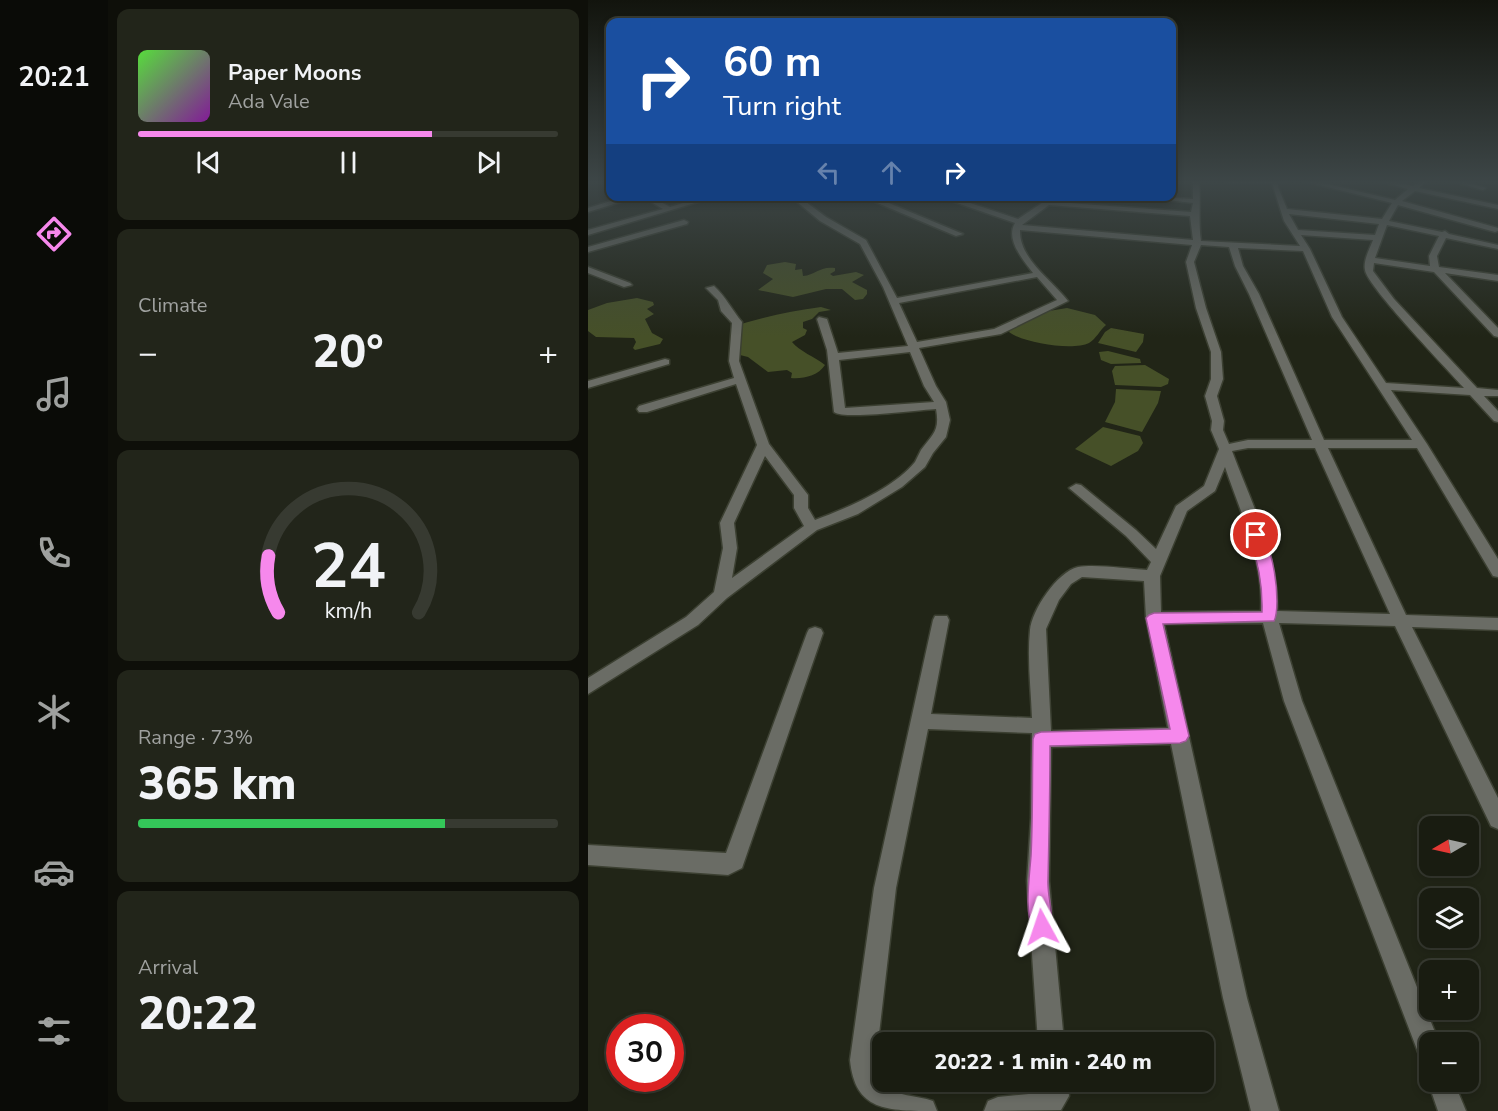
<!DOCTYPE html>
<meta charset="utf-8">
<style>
body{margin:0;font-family:"Nunito Sans",sans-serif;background:#22251a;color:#f1f3f6;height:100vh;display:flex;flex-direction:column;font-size:22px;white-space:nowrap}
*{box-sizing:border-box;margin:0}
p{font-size:20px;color:#9fa19f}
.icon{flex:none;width:33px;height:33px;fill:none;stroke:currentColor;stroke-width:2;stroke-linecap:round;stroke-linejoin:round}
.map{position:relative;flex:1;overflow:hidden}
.sheet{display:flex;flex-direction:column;gap:9px;padding:9px;background:#0e0f09;width:480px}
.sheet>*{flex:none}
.guide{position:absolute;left:18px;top:18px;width:570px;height:183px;border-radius:12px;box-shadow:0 3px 9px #0003,0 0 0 2px #373a31;background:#1a4fa0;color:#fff;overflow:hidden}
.needle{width:39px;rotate:261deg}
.buttons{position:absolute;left:831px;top:816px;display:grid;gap:12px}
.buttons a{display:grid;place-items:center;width:60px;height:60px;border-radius:12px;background:#191c11;box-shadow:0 3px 9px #0003,0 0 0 2px #373a31;font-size:30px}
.speed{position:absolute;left:18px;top:1014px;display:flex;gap:12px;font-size:30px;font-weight:700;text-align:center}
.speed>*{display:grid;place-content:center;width:78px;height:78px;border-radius:50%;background:#191c11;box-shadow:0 3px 9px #0003,0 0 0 2px #373a31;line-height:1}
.speed .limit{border:9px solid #d22;background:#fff;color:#111}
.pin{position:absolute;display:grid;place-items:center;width:51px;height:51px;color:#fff;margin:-26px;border:3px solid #fff;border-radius:50%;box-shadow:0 2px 6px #0007}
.me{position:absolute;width:66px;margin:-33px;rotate:355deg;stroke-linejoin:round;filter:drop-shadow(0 0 4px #0008)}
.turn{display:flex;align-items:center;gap:21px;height:126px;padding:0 18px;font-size:27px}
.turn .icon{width:78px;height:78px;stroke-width:2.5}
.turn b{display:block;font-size:42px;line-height:51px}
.lanes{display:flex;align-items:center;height:57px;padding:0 18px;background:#0003;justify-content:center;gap:30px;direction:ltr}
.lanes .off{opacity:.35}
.big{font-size:45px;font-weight:800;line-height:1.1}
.sheet .tile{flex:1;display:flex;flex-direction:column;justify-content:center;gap:9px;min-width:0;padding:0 21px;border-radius:12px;background:#22251a}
.sheet .dial{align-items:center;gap:0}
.dial svg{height:156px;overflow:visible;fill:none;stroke:#373a31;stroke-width:7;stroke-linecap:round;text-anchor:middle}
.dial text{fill:#f1f3f6;stroke:none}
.song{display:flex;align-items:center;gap:18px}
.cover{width:72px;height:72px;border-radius:9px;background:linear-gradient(135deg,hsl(110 70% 55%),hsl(290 70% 35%))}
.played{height:6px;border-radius:3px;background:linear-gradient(90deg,#f688ec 70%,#373a31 70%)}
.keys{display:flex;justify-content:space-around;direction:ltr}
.heat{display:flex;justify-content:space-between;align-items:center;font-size:33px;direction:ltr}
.charge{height:9px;border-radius:4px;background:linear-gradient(90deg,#34c759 73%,#373a31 0)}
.trip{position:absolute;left:284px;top:1032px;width:342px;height:60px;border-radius:12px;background:#191c11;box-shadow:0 3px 9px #0003,0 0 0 2px #373a31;font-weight:800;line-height:60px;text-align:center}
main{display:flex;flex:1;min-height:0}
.tabs{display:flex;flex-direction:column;width:108px;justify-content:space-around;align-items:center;background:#0a0b07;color:#9fa19f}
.tabs .icon{width:42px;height:42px}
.tabs .active{color:#f688ec}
.tabs b{font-size:27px;color:#f1f3f6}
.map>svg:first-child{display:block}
.water{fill:#465028}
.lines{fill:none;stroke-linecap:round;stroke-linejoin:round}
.minor-casing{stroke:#3c4032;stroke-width:3}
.minor{fill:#6a6c65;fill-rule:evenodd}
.route{fill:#f688ec;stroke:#a05899;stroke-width:1.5}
</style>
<main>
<nav class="tabs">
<b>20:21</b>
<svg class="icon active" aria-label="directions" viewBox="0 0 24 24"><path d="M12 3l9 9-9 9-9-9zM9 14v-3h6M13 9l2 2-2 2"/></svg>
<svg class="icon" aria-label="music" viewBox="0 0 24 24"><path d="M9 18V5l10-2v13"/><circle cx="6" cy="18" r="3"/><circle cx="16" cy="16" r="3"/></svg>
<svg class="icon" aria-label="phone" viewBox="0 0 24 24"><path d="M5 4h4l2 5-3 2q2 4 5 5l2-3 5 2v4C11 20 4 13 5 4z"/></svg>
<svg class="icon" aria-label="climate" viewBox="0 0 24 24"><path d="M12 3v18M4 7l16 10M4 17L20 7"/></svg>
<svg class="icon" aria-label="car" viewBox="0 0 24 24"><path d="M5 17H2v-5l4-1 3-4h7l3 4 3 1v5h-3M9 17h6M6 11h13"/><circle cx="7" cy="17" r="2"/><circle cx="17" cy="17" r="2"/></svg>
<svg class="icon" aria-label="filters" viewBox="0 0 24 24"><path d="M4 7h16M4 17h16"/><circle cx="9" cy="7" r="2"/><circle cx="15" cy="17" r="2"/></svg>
</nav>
<section class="sheet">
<div class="tile">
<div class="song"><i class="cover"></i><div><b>Paper Moons</b><p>Ada Vale</p></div></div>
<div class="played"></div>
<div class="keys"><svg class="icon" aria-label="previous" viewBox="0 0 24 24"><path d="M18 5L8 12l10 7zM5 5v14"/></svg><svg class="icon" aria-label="pause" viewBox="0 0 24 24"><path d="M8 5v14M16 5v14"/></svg><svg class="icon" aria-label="next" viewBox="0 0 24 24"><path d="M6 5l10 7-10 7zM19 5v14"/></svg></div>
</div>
<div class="tile"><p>Climate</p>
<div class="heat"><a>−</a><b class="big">20°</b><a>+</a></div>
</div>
<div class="tile dial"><svg viewBox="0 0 100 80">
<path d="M14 69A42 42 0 1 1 86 69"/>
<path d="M14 69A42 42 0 0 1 9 40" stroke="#f688ec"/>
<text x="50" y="56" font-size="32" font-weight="700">24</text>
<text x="50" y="72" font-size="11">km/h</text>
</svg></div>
<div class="tile"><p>Range · 73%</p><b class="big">365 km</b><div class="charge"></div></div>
<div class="tile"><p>Arrival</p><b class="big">20:22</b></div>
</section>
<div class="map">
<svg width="910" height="1111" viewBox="0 0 910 1111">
<rect width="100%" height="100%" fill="#212517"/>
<path class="water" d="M197 262 208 264 207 270 214 269 215 276C228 275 231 266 247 268V271L242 274 245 276 268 272 276 275 264 282 279 290V294L275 299 267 300 254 289H238L205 297 170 290 185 279 175 273 179 265Z
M49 298 65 302 66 305 59 309 66 314 57 319 64 333 75 339 72 344 47 350 45 348 48 342 46 338 8 337 0 331V310L19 303Z
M233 307 243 310 231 312 224 319 215 322V328L219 330 217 335 204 342C211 351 227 357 237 365 230 376 215 379 203 378L204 373 199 370 180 372 160 357 148 354 142 338 149 332 146 326C175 317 203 311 233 307Z
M479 308 507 315 518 325C512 330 508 339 501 343 485 351 435 343 421 332L424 326 461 311Z
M523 328 556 334 555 342 548 352 510 343 517 332Z
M520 351 552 359 553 363 523 364 513 360 511 352Z
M557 365 581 379 580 384 573 387 527 385 524 371 527 366Z
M528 389 573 391 570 403 554 432 517 422 527 402Z
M515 427 552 436 555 443 550 451 523 466 487 449Z"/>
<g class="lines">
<defs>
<path id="minor" d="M605 181H611C613 201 610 220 613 241L712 246 696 221 684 183H641L638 181H698L690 183V187L699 209 794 219 804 203 715 181H727L807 200 820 189 791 181H803L825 186 831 181H838L831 188 910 205V209L827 191 814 201 910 228V231L907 232 810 205 801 221 854 232 857 231 861 234 910 245V249L858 238 849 256 851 267 910 275V281L857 273 910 328V337L906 336 846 272 786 263 785 271 806 299 889 388 910 390V396H896L910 411V422L906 421 882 395 803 390 839 444 910 559V577L905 576 829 448H740L818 615 910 618V630L824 627 910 798V829L903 826 807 626 691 623 714 701 851 1042H842V1064L833 1060 696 701 675 623 576 624 659 998 691 1111H663L635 998 583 744 463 747 461 881 476 1042H450L439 881 443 818 444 733 340 729 308 888 288 1060C289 1066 288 1074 291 1080 298 1096 330 1095 345 1101L349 1111C298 1111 267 1111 262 1060L286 888 345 620 347 616H359L361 620 343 714 444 718C443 689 439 659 442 630 444 610 469 572 490 567 509 564 539 569 559 570L563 562 538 536 481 488 488 484 493 485 548 530 568 549 588 506 616 486 631 449 623 430 624 421 617 396 623 379V352L608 308 598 262 604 245 432 230C431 259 464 280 480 301L413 334 331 348 348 386 358 402 362 420 358 437 345 453 337 467 314 487 270 514 229 530 139 598 110 625 0 694V678L98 617 126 592 135 548 132 523 169 445 148 384 59 412H51L49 409 51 406 146 378 141 361 144 323 133 311 130 300 118 288 126 286C138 297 144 310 154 322L151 361 181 444 220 495V508L227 520C259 508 305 489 327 462 329 458 331 454 333 450 345 434 352 431 348 409 330 410 256 420 246 412L239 350 229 319 231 317 239 319 250 353 320 346 295 287 272 244 232 221 202 196H210L238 217 278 240 309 298 445 273C435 260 417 239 427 223L349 196H361L430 219 457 201 432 196H473L467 202 603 212 605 203 544 196 605 199ZM461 205 602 216 605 240 434 225ZM701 214 791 224 787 235 710 230ZM799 225 851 236 841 256 842 266 787 258ZM713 235 785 240C781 250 775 261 777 270 779 286 860 370 876 388L798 383 754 317 722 249ZM613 245 641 247 647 266 661 294 724 440H660L641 444 635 430 636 421 629 396 635 379 633 352 618 308 606 262ZM650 248 715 251 744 317 824 440H736L671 294 655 266ZM449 277 469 300 406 329 329 342 311 303ZM322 352 336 386 346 402 257 408 251 360ZM660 448H727L802 614 689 611C691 556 663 502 644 451ZM177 456 206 495V508L216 526 144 578 149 548 146 523ZM637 467C653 514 676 561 673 611L573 612 572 576 599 511 627 491ZM494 577 556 581 558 618 580 728 463 731 458 629 471 600 483 584Z
M863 181H875L898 188 895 190Z
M39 196H52L0 212V208Z
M53 196H62L82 207 118 196H130L0 235V230L75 209Z
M273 196H284L375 234 368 236Z
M96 220 100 222 99 224 0 252V247Z
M0 267 42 283 44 285 36 287 0 273Z
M77 359 81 360V364L0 388V381Z
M227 627 233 629 235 633 154 868 140 875 0 865V845L138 853 219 633 221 629Z
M842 1078V1082H866L878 1111H850L840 1082Z
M454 1082H480L481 1096 473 1110 396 1111 400 1101 410 1097 451 1093 454 1091Z"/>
</defs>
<use href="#minor" class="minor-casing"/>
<use href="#minor" class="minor"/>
</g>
<linearGradient id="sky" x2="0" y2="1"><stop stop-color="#12140d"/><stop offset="0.54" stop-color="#3d4647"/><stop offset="1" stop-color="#3d4647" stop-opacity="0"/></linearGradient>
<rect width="910" height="337" fill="url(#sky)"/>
<path class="route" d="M668 531C685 535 694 606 686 621L575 624 601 736 598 741 592 743 462 746C462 791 461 836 460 880 459 898 468 918 461 935L454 938 446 935C436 911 441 881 443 856 445 818 444 778 445 739L447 734 453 732 582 729 558 618 561 615 566 613 674 612C675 584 670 561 661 535Z"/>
</svg>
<div class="buttons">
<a><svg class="needle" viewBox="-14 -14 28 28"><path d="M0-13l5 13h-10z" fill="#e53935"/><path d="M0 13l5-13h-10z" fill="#9fa19f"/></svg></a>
<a><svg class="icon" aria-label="layers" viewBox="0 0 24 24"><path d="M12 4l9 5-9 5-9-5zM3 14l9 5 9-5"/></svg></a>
<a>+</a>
<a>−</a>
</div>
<div class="speed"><div class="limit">30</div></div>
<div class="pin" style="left:668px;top:535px;background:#d93025"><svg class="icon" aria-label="arrive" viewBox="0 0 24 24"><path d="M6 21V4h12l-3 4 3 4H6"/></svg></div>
<svg class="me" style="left:454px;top:927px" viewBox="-20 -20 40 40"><path d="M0-17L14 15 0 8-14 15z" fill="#f688ec" stroke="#fff" stroke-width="4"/></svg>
<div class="trip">20:22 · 1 min · 240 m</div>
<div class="guide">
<div class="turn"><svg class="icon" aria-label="right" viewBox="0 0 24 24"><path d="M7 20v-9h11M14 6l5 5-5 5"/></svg><div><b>60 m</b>Turn right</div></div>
<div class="lanes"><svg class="icon off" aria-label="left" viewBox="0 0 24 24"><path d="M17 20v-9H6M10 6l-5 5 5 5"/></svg><svg class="icon off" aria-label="ahead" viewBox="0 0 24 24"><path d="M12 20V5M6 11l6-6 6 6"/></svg><svg class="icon" aria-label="right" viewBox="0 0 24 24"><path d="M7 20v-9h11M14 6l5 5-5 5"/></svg></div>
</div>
</div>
</main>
